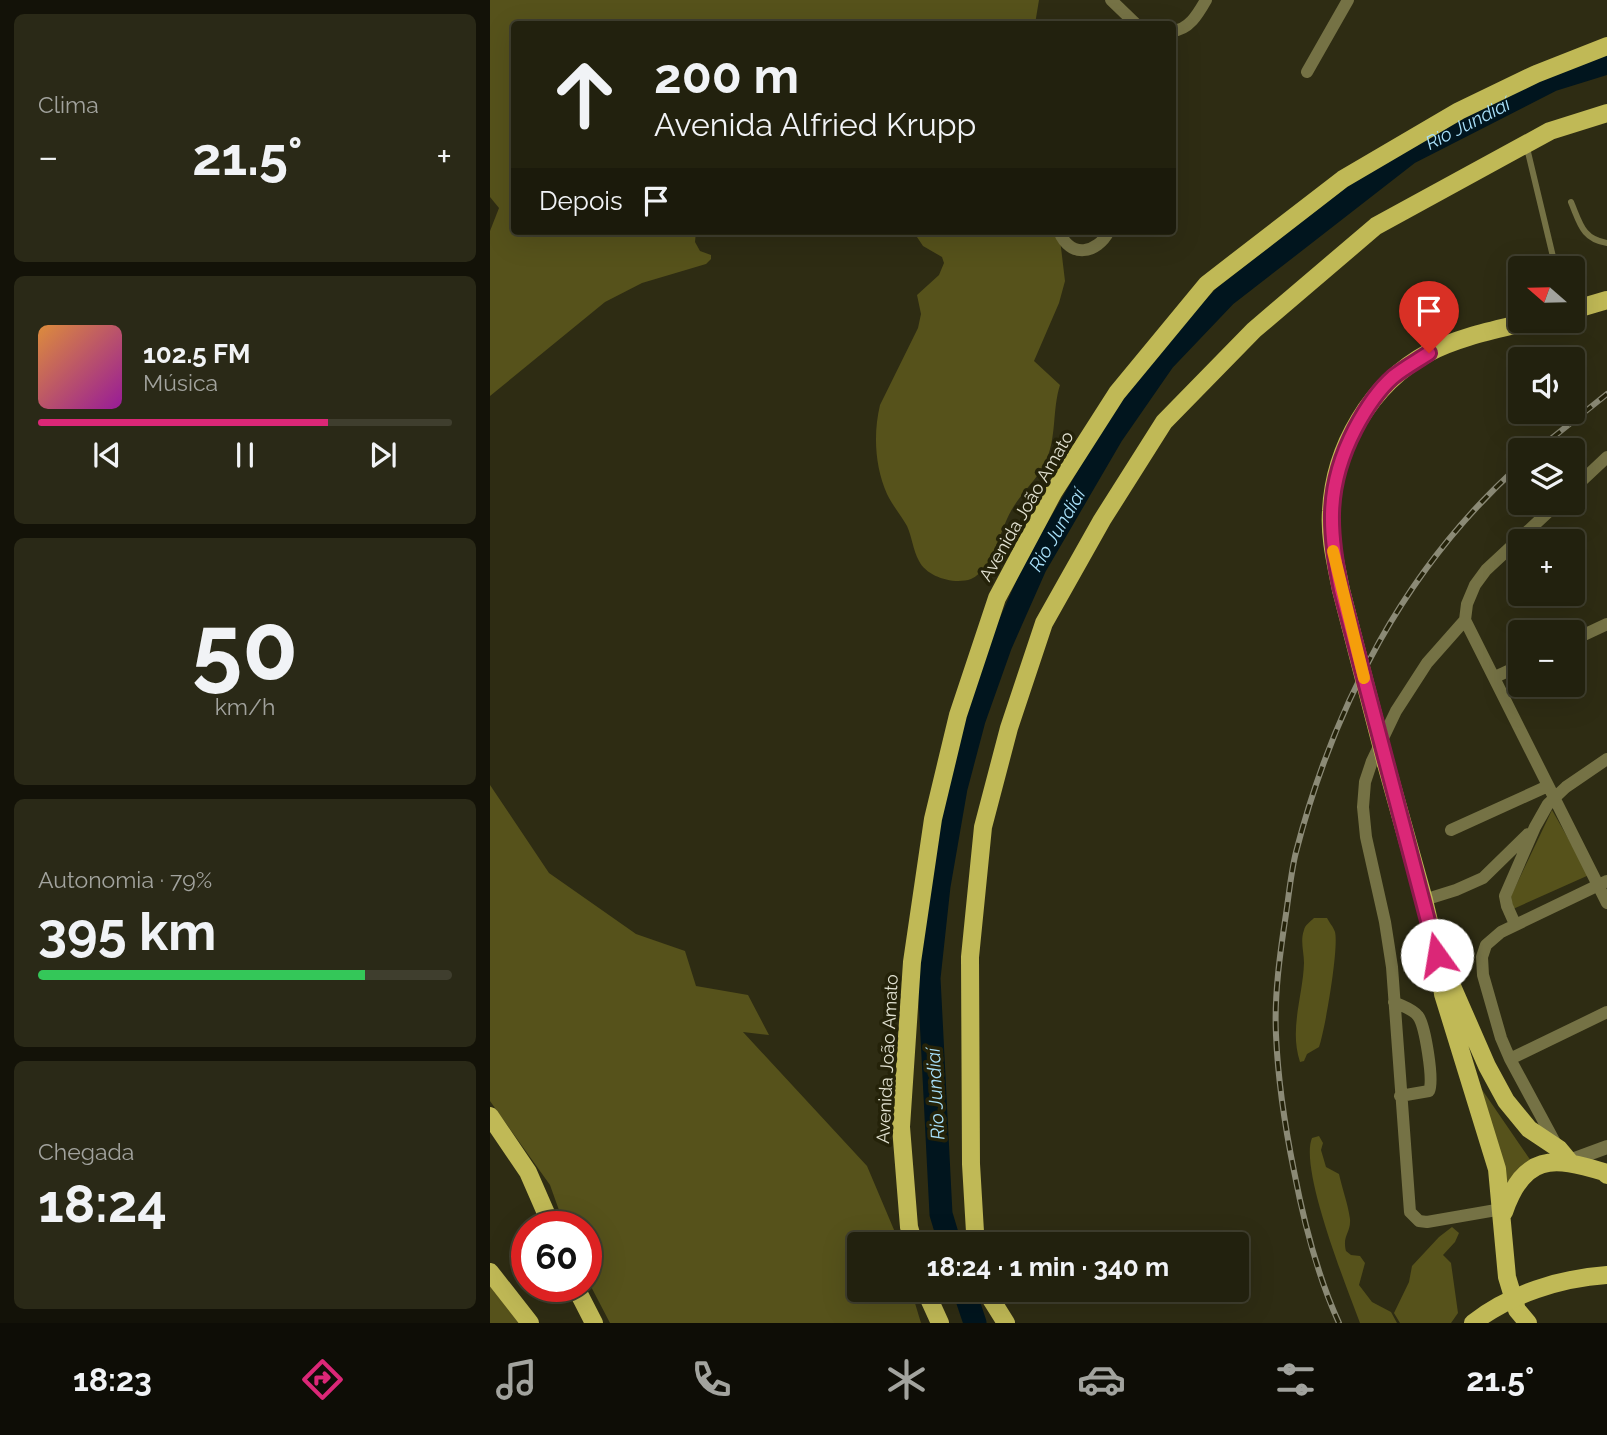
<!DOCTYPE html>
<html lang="pt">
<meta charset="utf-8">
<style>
body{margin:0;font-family:Raleway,sans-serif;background:#2a2917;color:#f1f3f6;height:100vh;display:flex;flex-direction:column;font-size:26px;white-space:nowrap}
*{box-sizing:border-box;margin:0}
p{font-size:23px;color:#a2a39e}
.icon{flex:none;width:38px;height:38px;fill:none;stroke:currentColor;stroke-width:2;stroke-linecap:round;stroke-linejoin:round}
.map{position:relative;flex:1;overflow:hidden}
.drawer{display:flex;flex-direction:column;gap:14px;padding:14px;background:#131208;width:490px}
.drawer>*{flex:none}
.hud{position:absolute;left:21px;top:21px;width:665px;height:214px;border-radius:7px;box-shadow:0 7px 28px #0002,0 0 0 2px #3f3e2e;background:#22210e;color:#f1f3f6;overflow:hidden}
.needle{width:46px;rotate:290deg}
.buttons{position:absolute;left:1018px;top:256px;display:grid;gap:14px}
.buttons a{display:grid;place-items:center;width:77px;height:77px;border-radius:7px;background:#22210e;box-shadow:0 7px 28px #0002,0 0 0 2px #3f3e2e;font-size:35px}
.speed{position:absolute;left:21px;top:1211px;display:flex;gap:14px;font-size:35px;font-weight:700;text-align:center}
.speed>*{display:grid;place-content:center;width:91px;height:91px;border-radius:50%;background:#22210e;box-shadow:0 7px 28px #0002,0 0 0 2px #3f3e2e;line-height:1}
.speed .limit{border:10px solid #d22;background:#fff;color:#111}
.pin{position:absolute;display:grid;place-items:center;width:60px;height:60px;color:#fff;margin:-72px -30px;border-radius:50% 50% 50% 0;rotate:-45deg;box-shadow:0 0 7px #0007}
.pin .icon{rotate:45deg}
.me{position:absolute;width:77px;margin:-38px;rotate:347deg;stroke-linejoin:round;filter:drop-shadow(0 0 5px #0008)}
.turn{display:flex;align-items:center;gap:24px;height:147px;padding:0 28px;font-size:32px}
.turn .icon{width:91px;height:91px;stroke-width:2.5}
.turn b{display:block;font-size:49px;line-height:60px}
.then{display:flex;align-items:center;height:66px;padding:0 28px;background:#0003;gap:14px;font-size:26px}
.big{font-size:52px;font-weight:700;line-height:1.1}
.drawer .card{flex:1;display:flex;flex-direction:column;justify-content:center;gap:10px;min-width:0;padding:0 24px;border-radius:10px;background:#2a2917}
.drawer .dial{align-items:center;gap:0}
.dial b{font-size:91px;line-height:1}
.song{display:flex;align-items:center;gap:21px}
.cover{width:84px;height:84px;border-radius:10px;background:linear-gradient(135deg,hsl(30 70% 55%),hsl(300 70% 35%))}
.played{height:7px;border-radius:4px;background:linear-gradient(90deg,#db2777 70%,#3f3e2e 70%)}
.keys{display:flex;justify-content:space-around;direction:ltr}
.heat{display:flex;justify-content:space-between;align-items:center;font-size:38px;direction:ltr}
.charge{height:10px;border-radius:5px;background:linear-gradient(90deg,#34c759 79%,#3f3e2e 0)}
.trip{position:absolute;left:357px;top:1232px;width:402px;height:70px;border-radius:7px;background:#22210e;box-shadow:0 7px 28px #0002,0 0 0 2px #3f3e2e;font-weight:700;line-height:70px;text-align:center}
.dock{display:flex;height:112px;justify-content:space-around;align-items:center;background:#0e0d06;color:#a2a39e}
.dock .icon{width:49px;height:49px}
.dock .selected{color:#db2777}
.dock b{font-size:32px;color:#f1f3f6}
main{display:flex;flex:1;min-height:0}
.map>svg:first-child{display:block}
.green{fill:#56521b}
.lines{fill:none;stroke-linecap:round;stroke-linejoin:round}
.river{stroke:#01151e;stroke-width:23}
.service{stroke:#757245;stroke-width:6}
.minor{stroke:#757245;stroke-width:12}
.tertiary{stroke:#757245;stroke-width:14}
.primary{stroke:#c0b956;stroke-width:18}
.rail-casing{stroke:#8b8a76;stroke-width:6}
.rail{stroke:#242209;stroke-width:3.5;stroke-dasharray:10;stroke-linecap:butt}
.primary-bridge{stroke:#c0b956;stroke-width:18}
.route-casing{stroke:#8e194d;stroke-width:18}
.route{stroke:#db2777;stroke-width:12}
.slow{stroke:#f59e0b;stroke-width:12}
.labels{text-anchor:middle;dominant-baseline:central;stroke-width:7;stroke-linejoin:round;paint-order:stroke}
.street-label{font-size:18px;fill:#e2e2d2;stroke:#242209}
.water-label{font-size:19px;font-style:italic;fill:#a7dff9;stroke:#242209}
</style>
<main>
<section class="drawer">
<div class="card"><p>Clima</p>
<div class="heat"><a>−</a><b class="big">21.5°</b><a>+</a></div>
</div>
<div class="card">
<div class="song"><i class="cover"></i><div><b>102.5 FM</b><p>Música</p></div></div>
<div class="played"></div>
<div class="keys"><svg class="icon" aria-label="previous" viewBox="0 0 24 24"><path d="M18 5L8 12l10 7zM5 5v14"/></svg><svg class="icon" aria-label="pause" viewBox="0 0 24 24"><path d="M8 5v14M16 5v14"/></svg><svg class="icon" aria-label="next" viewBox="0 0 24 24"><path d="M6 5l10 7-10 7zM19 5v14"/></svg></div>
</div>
<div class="card dial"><b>50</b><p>km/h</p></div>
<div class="card"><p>Autonomia · 79%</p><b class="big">395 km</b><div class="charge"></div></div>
<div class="card"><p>Chegada</p><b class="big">18:24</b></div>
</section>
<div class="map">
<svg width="1117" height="1323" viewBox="0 0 1117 1323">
<rect width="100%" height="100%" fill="#2e2c13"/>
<path class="green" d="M0 0H549L545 24H24V231H206L205 242 210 251 221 255V259L216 264 152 283 115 302 0 396V231L9 208 0 197Z
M423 231H569L575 281 569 303 544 361 570 385C562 410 567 439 555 463 546 481 530 494 521 511 510 530 502 570 481 579 464 585 437 577 429 561 423 550 422 537 417 526 411 515 402 505 397 494 385 467 383 434 390 405L428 328 431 314 427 295 449 275 454 263 452 257 433 246Z
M0 785 59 873 146 934 195 951 206 986 258 995 279 1035 253 1032 377 1166 410 1244H369V1290H421L431 1323H120L96 1277V1227H75L60 1185 0 1101Z
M1062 810 1099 875 1023 909 1021 896Z
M824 918H837C839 922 844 928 845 932 849 948 835 1030 829 1047L817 1054 814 1061 810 1062C799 1029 813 996 814 963 814 952 810 941 814 930 815 925 820 922 824 918Z
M984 1078 1041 1161 1014 1185Z
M829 1136 833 1143 831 1150 836 1167 849 1174C852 1188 858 1204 860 1219 861 1233 852 1235 856 1251L861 1255 870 1256 875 1263 869 1285 882 1302 901 1312 907 1323H870C857 1288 809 1169 822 1138Z
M962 1227 969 1233 965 1242 953 1255 961 1263 968 1313 961 1323H910L904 1313 919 1282 922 1266 949 1237Z
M0 1283 30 1323H0Z"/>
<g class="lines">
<g class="river">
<path id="s1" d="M460 1244 451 1214 439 978 449 886 466 788 484 720 511 644 545 567 622 435 674 360 735 296 919 153 1062 80 1117 63"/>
<path d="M474 1290 485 1323"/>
</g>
<path class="service" d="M1037 148 1065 265
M1081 202C1090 223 1092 239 1117 243"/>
<path class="minor" d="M621 0 646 24
M682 31C699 30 708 14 716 0
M817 72 858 0
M569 231C580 259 607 254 619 231
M1083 489 1117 457
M975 620 1117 903
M1083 640 1117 624
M1005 677 1031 665
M961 830 1058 786
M934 900 966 890 993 878 1038 834
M1025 924 1017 906 1015 896 1045 827 1058 804 1076 787 1117 759
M904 1002C912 1006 923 1009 928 1016 935 1025 944 1080 939 1091L910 1096
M1020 1059 1117 1012
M1067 1146 1020 1059 1011 1038 993 975 992 957 996 945 1011 932 1117 881
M1012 1209 937 1222 929 1221 920 1212 902 967 895 922 876 837 873 807 875 782 882 761 906 711 937 663 975 620 977 604 985 585 996 570 1069 502"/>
<path class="tertiary" d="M1079 1161 1117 1147"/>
<path class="primary" d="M1083 310 1117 300
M851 590C846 564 839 538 841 511 844 447 881 384 938 353 970 336 1010 329 1045 320
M896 764 934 900 947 955 953 994 1007 1169 1017 1277 1027 1310 1038 1323
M955 970 997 1066 1016 1101 1039 1129 1069 1149 1079 1161
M0 1116 38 1172 62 1227
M1014 1212C1034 1154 1062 1156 1114 1172L1117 1175
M424 1244 419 1227 411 1127 422 962 443 819 468 715 507 598 563 493 627 393 717 284 853 179 969 111 1046 74 1117 46
M488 1244 485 1232 481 1164 480 957 493 827 519 728 554 623 612 520 674 422 764 330 886 226 1060 131 1117 113
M0 1272 40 1323
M85 1286 104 1323
M435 1290 450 1323
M499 1290 501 1299 516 1323"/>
<defs>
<path id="rail" d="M1047 450 1117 394
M849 1323C827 1275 814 1223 804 1171 795 1127 788 1081 786 1035 784 996 790 953 796 914 799 894 801 872 806 852 844 705 916 566 1031 464"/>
</defs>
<use href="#rail" class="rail-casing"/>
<use href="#rail" class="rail"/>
<path class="primary-bridge" d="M851 590 896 764
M983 1323C1020 1294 1071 1278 1117 1275"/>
</g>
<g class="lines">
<defs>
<path id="route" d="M939 353C927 361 914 368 903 377 887 391 875 410 865 429 836 485 838 529 851 590L947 955"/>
</defs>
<use href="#route" class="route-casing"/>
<use href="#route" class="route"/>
<path class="slow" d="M843 551 874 678"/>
</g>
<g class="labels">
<g class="street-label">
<text transform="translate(536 506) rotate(-60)">Avenida João Amato</text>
<text transform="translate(397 1059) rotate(-87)">Avenida João Amato</text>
</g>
<g class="water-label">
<text stroke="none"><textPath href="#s1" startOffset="1326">Rio Jundiaí</textPath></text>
<text stroke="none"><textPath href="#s1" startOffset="738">Rio Jundiaí</textPath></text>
<text transform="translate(445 1094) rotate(-93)">Rio Jundiaí</text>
</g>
</g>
</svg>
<div class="buttons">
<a><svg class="needle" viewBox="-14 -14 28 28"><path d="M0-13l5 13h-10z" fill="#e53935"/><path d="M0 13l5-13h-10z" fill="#a2a39e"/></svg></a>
<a><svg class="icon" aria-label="sound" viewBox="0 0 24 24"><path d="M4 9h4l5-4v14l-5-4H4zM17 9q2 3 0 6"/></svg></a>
<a><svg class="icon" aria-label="layers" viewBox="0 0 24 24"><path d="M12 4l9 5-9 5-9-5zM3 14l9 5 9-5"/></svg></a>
<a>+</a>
<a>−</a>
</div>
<div class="speed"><div class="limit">60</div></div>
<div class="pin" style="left:939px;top:353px;background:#d93025"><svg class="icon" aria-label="arrive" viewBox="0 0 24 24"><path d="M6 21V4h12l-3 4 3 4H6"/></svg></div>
<svg class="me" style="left:947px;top:955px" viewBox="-20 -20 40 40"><circle r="19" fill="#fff"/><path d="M0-13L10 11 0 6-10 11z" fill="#db2777"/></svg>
<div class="trip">18:24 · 1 min · 340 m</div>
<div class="hud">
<div class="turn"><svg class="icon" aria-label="ahead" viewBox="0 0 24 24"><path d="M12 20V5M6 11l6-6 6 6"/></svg><div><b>200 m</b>Avenida Alfried Krupp</div></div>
<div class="then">Depois<svg class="icon" aria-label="arrive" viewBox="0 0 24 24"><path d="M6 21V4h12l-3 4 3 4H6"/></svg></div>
</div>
</div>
</main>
<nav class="dock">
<b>18:23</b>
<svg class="icon selected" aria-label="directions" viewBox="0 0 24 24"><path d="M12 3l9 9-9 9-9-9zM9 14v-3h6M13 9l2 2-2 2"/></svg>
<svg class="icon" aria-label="music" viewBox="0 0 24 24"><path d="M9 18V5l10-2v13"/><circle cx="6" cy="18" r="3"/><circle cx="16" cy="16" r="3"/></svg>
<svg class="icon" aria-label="phone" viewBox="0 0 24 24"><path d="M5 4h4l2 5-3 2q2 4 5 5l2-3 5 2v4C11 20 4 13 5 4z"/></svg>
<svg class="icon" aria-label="climate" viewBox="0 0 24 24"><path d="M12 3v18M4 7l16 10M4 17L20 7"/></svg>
<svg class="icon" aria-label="car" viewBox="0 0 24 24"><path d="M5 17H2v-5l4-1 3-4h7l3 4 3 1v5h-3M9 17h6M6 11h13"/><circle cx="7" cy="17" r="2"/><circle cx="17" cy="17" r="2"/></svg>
<svg class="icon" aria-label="filters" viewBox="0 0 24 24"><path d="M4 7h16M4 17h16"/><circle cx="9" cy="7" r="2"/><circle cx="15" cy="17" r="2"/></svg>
<b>21.5°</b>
</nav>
